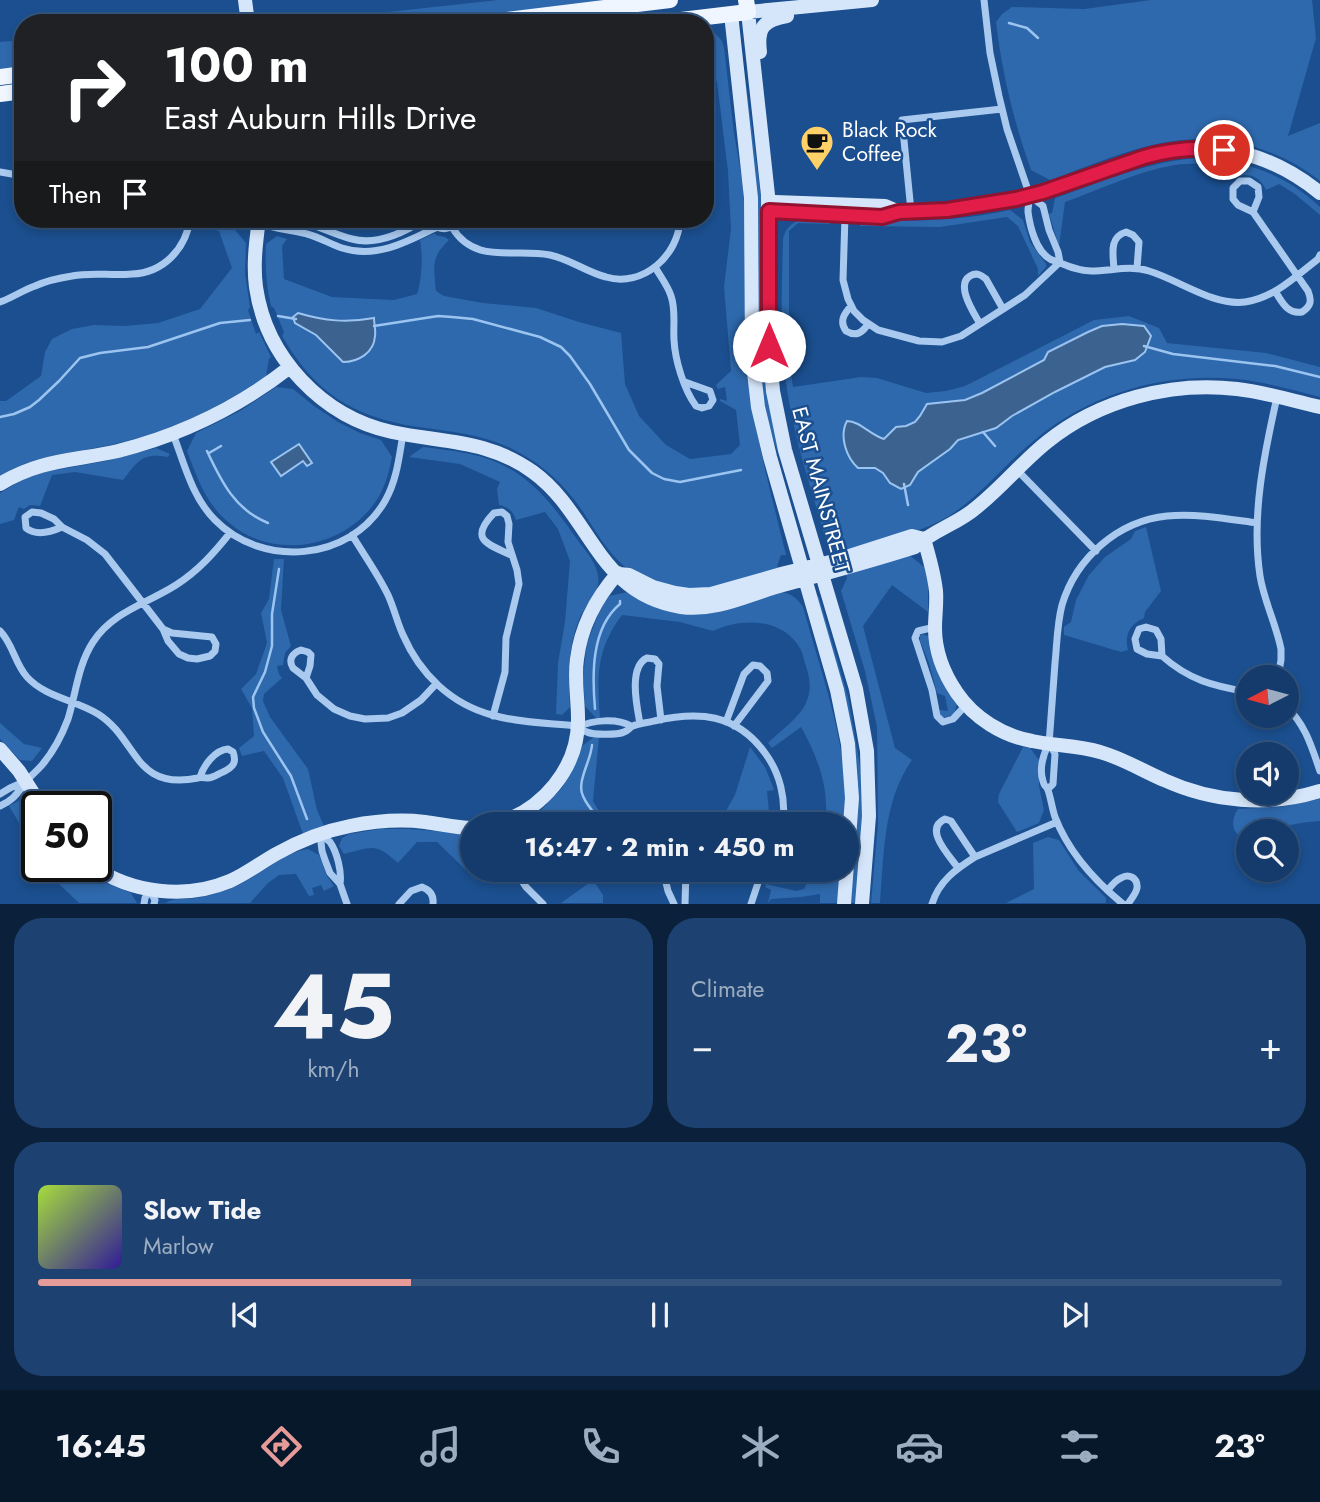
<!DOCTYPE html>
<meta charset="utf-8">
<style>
body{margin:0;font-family:Jost,sans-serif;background:#1d4271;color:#f1f3f6;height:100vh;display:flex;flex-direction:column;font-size:26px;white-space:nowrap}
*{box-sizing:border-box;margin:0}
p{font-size:23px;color:#9dadc1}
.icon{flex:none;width:38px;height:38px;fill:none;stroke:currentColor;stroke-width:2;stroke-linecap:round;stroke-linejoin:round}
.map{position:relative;height:904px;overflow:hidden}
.details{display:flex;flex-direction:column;gap:14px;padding:14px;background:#0b203b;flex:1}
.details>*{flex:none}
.top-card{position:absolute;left:14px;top:14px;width:700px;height:214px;border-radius:28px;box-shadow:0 4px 10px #0003,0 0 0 2px #33557e;background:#202124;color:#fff;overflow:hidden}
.needle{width:46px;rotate:264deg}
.fabs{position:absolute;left:1236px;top:665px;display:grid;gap:14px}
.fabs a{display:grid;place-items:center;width:63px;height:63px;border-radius:50%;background:#143b6b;box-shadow:0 4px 10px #0003,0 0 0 2px #33557e;font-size:35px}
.speed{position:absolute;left:21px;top:791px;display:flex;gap:14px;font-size:35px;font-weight:700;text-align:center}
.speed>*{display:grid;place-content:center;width:91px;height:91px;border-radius:50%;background:#143b6b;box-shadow:0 4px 10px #0003,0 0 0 2px #33557e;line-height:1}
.speed .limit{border:4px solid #111;border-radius:10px;background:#fff;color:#111}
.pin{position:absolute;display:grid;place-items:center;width:60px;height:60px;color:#fff;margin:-30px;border:4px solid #fff;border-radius:50%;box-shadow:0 2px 7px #0007}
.me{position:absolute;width:77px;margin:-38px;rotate:0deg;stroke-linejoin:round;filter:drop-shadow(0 0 5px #0008)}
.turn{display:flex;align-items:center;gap:24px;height:147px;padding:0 35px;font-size:32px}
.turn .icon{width:91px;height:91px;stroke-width:2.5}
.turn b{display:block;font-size:49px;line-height:60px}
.then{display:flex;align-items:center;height:66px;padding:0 35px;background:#0003;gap:14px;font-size:26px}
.big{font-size:52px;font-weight:700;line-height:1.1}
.details .widget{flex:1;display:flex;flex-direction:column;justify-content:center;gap:10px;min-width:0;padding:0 24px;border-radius:28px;background:#1d4271}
.details .dial{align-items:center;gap:0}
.dial b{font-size:91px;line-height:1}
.song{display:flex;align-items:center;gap:21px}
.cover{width:84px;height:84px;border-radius:10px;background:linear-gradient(135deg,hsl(80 70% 55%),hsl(250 70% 35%))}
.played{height:7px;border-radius:4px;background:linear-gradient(90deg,#e69b98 30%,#33557e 30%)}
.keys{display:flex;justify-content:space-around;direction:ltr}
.heat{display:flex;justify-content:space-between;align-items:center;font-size:38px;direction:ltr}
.details .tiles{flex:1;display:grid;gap:14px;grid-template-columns:1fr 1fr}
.widget:last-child{grid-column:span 2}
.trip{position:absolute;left:460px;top:812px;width:399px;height:70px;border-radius:35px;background:#143b6b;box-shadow:0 4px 10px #0003,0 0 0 2px #33557e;font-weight:700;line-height:70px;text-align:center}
.tabs{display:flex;height:112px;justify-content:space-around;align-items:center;background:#08182b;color:#9dadc1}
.tabs .icon{width:49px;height:49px}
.tabs .active{color:#e69b98}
.tabs b{font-size:32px;color:#f1f3f6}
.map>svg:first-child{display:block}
.green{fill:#2e69ad}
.water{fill:#3c6290;stroke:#9cc4f0;stroke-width:2}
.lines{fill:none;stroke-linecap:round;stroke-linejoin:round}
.stream{stroke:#9cc4f0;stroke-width:2.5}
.street{stroke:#a9c9ee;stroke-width:7}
.secondary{stroke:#d6e6fa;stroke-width:14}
.primary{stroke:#f0f6ff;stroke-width:16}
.route-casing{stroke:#92132f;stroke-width:18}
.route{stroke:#e11d48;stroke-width:12}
.labels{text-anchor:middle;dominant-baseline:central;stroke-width:5;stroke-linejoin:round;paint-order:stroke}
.poi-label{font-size:21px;fill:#fff;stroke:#1b4f8f;text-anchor:start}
.street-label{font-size:21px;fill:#fff;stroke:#1b4f8f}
</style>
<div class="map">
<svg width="1320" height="904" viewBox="0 0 1320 904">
<rect width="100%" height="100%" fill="#1b4f8f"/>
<path class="green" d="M498 0H622L412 23H288Z
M1151 0H1312L1316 38 1288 136 1320 123V181C1273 143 1211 131 1152 145 1118 153 1084 168 1050 180L1031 170C1014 122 1002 73 996 22L1002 14 1012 7 1084 9Z
M705 29H711L722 41 724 48 734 133 743 185 756 428 766 474 786 555H781L777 566 780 568C763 574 737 586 720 588 713 589 705 589 698 589 692 589 684 591 677 590 665 587 633 573 624 566 605 550 593 526 579 506 564 485 544 466 520 453 489 435 454 432 418 427 353 417 315 393 282 336L284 332 274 308 271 306C266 285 265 266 266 244L277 236 287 239 282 246 284 279 332 297 394 300 417 294C422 278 423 256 420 240L435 233 436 235 445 237 449 240C430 258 434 267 436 291L444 296 483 303 536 308 579 322 621 333 625 384 639 416 666 445 690 459 731 454 740 445 736 410 720 401V399L727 401 725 387 718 389 716 385 731 371 724 287 731 229 728 171 717 82 709 67 705 63Z
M23 40V69L0 72V42Z
M741 46 763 212 789 487 768 423 761 385Z
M1201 158C1247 160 1287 176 1320 207V215L1295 194 1279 184 1266 190C1260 177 1250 172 1237 177L1225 165C1208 164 1192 163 1175 165 1138 171 1101 189 1065 202L1059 246 1049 214 1052 213 1055 198C1103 182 1150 160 1201 158Z
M1010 210 1023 220 1030 242 1046 264V267L1038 276V269L1018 226 1007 217 940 227 860 226V220C910 222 960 221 1010 210Z
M800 218H830V224L798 223 789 231V314L791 319 792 366 790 367 793 387 861 377 877 378 926 393 946 391 965 386 1094 320 1129 316 1159 328 1167 343 1266 353 1320 367V397C1293 390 1265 382 1237 379 1165 372 1093 392 1037 438 1004 464 978 501 940 521 910 536 875 542 843 552 834 551 827 542 824 534 811 487 794 439 787 389 779 340 782 289 783 240 784 230 791 223 800 220Z
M204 227 235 230 246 243 245 274 250 307 248 310 256 334 259 332 271 357 269 359 266 376C220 408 169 432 114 444 72 454 38 453 0 476V401H6L41 376 45 352 52 339 72 329 94 325 124 326 158 323 200 309 232 268 219 231Z
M276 387 293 389 314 406 338 422 360 433 381 440 392 457C389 471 386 485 378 498 346 549 272 562 227 521 205 502 197 477 187 451L196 433 240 411Z
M423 447C437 449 451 450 465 453 522 463 548 498 579 542 588 554 601 568 598 585 597 590 584 610 580 617 568 646 568 676 570 707L562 715 556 714 558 663 565 622 570 561 558 529 545 512 516 520C513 511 508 507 499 505L497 489 500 482 460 464 409 457Z
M156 448 170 454 168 457C142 452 138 461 123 480L75 472 52 475 40 506 30 505 24 509 19 507 14 520 0 524V493L26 478 45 472 111 460Z
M1146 527 1161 591 1145 612 1144 618C1130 624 1124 635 1128 650L1121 652 1064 635V627L1071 622 1076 600 1089 575 1105 557 1131 539 1135 531Z
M908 554 924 567 928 584V612L892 585 863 626 895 748 912 760C883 801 884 855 880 903H871L878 824 877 727 865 671 841 591 847 578 846 574Z
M274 559H284L281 610 291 646 285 653 283 665 277 666 279 674 282 678 264 694 263 701 270 717 308 769 317 810 324 826 303 834 283 778 264 751 242 756 239 748 254 736 252 708 241 689 256 674 267 643 261 613 269 599Z
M628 592H780C791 593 797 598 803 607 819 665 843 732 846 792 846 803 845 813 845 824H825C830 790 818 757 801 727L772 748 768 743C779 732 800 717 806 703 812 689 810 679 806 666 804 661 803 654 801 650 784 618 742 617 713 631L680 622 622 615C596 650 597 676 600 718H596L585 706 583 677 586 650 589 638 600 610 609 596Z
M817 596 819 597 848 697 863 783 865 808 857 903H849L857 808Z
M922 634 928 636 957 704 955 711 952 715 943 718 940 715 939 710 948 711 945 696 937 693 929 663 920 641V636Z
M0 723 24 744 42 748 32 761 20 760 0 739Z
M594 737H599L593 801 607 824H598L589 812 567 815 550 824H520V823L539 812 562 788 578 759 582 746Z
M750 747 765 767 773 787 774 790 767 791 769 812 776 813 775 824 728 818 727 809 735 795Z
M1023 747 1030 748 1039 760V786L1044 810 1039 823 1017 832 998 802 999 794Z
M1320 799V821C1295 822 1272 831 1248 831V838C1231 837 1230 820 1238 809L1279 807Z
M20 800 32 803 37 813V866H80L108 884 131 893 137 903H79L59 884 19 859 30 841 9 806Z
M380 829H409L472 834V868L466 870 437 842H417L398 863C375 842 372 847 344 854L339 846 342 838 349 834Z
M1048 837 1059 840 1078 870 1106 898V903H1006L1034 889 1033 843Z
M308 849 319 855 327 876 334 886 324 891 321 885 312 888 314 895 309 896 296 874 279 875 268 883 250 903H165C174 897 186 900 197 898 208 896 219 893 229 889 254 880 283 852 308 849Z
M813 870H841L838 903H820V894L801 897 771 899 768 903 771 890 765 887 766 884 796 891 804 889Z
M593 880 603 895V903H561Z"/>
<path class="water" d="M298 313C325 321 346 323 374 318 374 324 376 330 375 336 374 353 358 362 343 362L316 335 295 323 293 317Z
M1122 324 1144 326 1151 336 1145 352 1135 360 1105 367 1055 392 1012 416 996 428 958 440 950 449 918 472 910 485 901 489 890 483 883 473 875 468H858C846 457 839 436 847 421 860 421 870 435 884 439L896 427 906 426 915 422 920 416 927 404 965 400 982 393 1044 360 1048 352 1088 332 1102 326Z
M299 444 312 463 307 466 303 461 281 476 271 462Z"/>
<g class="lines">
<path class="stream" d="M1009 23 1027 28 1038 38
M278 316 296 319
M374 326 438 316 452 317 473 319 540 337 561 347 570 356 590 384 629 450 652 473 664 479 680 482 741 470
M1144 346 1173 354 1275 366 1320 377
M0 417 14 414 30 407 39 400 59 381 80 358 100 353 148 347 220 323 250 320
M983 432 995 446
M207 451C221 481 235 510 268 523
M209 453 221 446
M904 484 908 505
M279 569 272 614V646L265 672 253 697 254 708 263 732 291 776 307 819
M595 709C592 675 591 628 620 604V601
M592 745C591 761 576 782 583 796 587 806 596 815 603 824"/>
<path class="street" d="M984 0 990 53 999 96 1007 129 1030 196C1029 201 1028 206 1028 212 1030 227 1036 251 1050 259 1053 261 1057 261 1060 263 1070 267 1080 271 1091 271 1111 271 1130 265 1149 271 1179 280 1213 306 1245 302 1274 298 1296 276 1318 259L1320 255
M0 172 23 176
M1030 196 1043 206 1049 230 1058 252 1060 262
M911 211 902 120 1002 109
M1253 212 1259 197 1258 187 1249 181H1240L1233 188V199L1238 205 1253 212 1308 291C1312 301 1311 306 1302 312 1287 314 1282 302 1275 291
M845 216 843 280 848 299 854 311 863 320 878 330 919 341 942 342 961 336 1025 295 1060 262
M195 219 198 221 245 226 268 219
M288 219C313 222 329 233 352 239 377 246 405 232 425 219
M431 219 437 227C446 231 453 228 456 219
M259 222C274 230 290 229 307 234 319 237 330 244 342 248 376 259 407 242 437 227
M452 227C474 265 515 248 550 255 570 259 586 272 606 277 643 288 679 255 680 219
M655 267C660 276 668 286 671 296 676 310 673 325 674 340 675 360 684 390 696 406L702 408 709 406 713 400 710 391 685 382
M1114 269C1113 254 1109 237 1126 232L1133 235 1139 242 1137 268
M0 302C12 298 23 290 35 286 46 281 59 278 72 276 92 272 111 276 132 274 163 273 186 249 190 219
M851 306C844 314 839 321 846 331 856 337 862 333 868 324
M980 324C974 313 955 285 970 276 977 272 981 275 986 279L1003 309
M1277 397C1264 455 1251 516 1260 576 1264 601 1276 624 1281 649V660L1278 677
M173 434C184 463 192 497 215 520 262 568 350 562 385 501 397 480 399 457 403 434
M1017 470 1096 551
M62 527C51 532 36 536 26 528L25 517 32 512 41 513 54 519 62 527 87 540 105 554 163 629 168 641 179 654 188 658 197 659 210 656 215 651 216 644 212 637 172 633 163 629
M352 535C364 555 378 574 388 595 394 608 397 622 403 635 420 674 451 704 492 715 520 723 549 723 577 726
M935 627 918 631 915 638 932 690 937 716 943 722 953 719 966 705
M0 631C13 644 15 664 27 677 45 697 75 700 98 714 138 739 133 791 198 778 201 777 205 778 208 778 213 778 218 774 223 772 233 767 237 763 233 752L228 749C215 750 204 765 200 777
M1162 656 1147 654 1137 649 1135 639 1139 629 1146 627 1156 630 1161 639 1162 656C1189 680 1213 686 1248 692
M306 678 310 666 311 655 308 652 301 650C292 653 288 660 293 668L306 678 317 695 334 709 350 716 365 719 388 718 402 713 421 700 436 684
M1286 707C1305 723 1312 748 1320 771
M493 716 505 672 506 638 519 584 517 570 508 542 509 524 507 516 502 512 494 513C468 540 488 544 511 555
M726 722 744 674 753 665 760 666 767 673 768 681 734 726
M640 724C637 707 628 667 647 658L655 659 659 664 657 686 661 720
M631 726C617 718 592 720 578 727 581 729 583 731 587 732 593 735 618 735 624 732 628 731 630 727 633 726 639 723 647 723 654 721 698 711 736 713 765 753 780 773 786 799 783 824
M1048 789 1053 784 1055 754 1050 744
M0 794 10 788 26 781
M0 806C15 799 17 793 27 781 31 775 37 771 42 765 53 752 62 735 68 719 76 693 78 665 93 642 112 612 148 603 176 585 198 571 214 553 230 533
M320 834 322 851 325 860 330 873 340 884 347 904
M321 834C321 835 330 842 330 842 337 852 342 872 340 884
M958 868C949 855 923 829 945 819L951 821 975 857
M515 870 526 887 543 904
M663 870 668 891 674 904
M1108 890C1111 886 1116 880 1121 878 1129 873 1138 878 1137 888 1136 894 1131 899 1128 904
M150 891 155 900 154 904
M144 904 145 898 150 890
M399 904 411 891 422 887C430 890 434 895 433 904
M685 904 686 870
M751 904 758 883 764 870
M932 904C939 881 956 869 975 857L1057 822
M1123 904C1095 881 1068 851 1055 817 1052 808 1051 799 1048 790 1045 783 1045 789 1043 781 1039 769 1043 754 1049 744 1051 717 1053 690 1055 663 1057 644 1057 624 1062 605 1076 558 1118 521 1167 516 1196 513 1228 519 1257 523"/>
<path class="secondary" d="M245 0 248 23
M731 14 751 198 752 355 758 407 770 457 837 690 848 744 852 798 844 904
M760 52C757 28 763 20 787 16
M775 202 885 206 899 212
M769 211 882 217 899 212 947 210 1016 199 1043 192 1144 157C1210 139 1267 150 1320 193
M259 219C256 242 253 264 256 287 266 358 323 417 392 432 444 443 487 439 533 472 591 514 597 594 681 607 717 612 749 594 783 585 827 573 871 561 915 547 933 530 958 524 977 507 1002 487 1022 462 1047 442 1099 400 1171 381 1237 389 1265 392 1293 401 1320 407
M0 484C41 459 74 461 118 451 181 435 239 407 290 367
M924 539C929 556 934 573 936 591 937 603 935 616 935 628 935 652 944 674 957 693 974 718 1003 736 1032 741 1054 746 1078 745 1100 752 1122 758 1143 771 1164 780 1212 802 1269 807 1320 791
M619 574 629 575 653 587 675 593 689 595 711 594 785 573 834 561 912 536 924 539
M0 749 19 771 42 807
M495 824C542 811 579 768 578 718 578 698 574 679 577 659 581 626 596 598 618 573
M92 866C132 893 185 900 230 881 246 874 260 863 276 854 299 841 324 831 350 826 375 821 400 819 425 822 441 824 457 828 472 828
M862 904 869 816 867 751 856 689 785 450 773 391 769 346 768 195 748 12 872 0"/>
<path class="primary" d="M481 23 670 0
M656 23 748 12 746 0
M0 77 23 74
M0 94 23 91"/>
</g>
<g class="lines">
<defs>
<path id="route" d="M769 346V211L882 217 899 212 947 210 1016 199 1043 192 1144 157C1171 149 1197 147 1224 150"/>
</defs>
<use href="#route" class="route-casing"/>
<use href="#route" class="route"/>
</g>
<defs>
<symbol id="cafe-pin" viewBox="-11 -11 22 30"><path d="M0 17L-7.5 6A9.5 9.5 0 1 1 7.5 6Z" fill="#ffd166" stroke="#1b4f8f"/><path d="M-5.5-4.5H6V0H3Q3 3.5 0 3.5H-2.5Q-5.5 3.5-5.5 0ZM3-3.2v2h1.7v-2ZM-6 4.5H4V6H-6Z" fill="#111"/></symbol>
</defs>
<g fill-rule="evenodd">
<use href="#cafe-pin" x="798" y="123" width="38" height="52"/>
</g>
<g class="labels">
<g class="poi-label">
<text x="842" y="130">Black Rock<tspan x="842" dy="24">Coffee</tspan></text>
</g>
<g class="street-label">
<text transform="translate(821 490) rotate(75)">EAST MAINSTREET</text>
</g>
</g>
</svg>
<div class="fabs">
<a><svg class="needle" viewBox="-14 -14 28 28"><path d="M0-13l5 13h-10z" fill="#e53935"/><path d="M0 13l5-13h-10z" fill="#9dadc1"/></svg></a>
<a><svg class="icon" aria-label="sound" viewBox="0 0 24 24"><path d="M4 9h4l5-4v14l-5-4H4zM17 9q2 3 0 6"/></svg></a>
<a><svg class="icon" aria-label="search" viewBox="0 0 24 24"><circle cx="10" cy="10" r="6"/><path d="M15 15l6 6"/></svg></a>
</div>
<div class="speed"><div class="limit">50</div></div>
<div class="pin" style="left:1224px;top:150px;background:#d93025"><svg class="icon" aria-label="arrive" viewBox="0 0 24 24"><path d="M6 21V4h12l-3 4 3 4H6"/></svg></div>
<svg class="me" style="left:769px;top:346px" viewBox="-20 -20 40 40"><circle r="19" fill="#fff"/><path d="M0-13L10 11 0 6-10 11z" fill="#e11d48"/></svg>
<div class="trip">16:47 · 2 min · 450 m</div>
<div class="top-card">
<div class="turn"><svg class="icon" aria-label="right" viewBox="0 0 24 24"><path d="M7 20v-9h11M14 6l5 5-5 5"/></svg><div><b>100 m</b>East Auburn Hills Drive</div></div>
<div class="then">Then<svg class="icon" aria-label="arrive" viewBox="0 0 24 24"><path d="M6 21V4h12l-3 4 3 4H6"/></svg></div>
</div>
</div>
<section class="details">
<div class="tiles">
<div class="widget dial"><b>45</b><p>km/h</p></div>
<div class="widget"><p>Climate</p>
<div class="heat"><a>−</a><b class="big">23°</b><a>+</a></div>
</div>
<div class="widget">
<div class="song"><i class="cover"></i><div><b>Slow Tide</b><p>Marlow</p></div></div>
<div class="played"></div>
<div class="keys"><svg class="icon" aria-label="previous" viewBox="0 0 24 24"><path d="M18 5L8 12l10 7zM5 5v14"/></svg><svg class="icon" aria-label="pause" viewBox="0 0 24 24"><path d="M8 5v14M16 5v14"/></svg><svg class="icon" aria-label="next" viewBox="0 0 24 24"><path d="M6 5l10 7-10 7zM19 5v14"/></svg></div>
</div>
</div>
</section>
<nav class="tabs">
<b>16:45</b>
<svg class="icon active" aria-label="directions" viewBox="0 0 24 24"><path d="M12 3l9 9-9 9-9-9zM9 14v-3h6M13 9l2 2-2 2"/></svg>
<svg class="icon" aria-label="music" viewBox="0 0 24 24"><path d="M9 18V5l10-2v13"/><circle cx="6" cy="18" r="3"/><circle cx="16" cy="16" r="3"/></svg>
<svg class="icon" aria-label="phone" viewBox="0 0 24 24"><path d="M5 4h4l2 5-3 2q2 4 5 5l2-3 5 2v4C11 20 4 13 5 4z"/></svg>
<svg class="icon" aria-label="climate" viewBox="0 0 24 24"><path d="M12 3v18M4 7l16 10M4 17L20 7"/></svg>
<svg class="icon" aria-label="car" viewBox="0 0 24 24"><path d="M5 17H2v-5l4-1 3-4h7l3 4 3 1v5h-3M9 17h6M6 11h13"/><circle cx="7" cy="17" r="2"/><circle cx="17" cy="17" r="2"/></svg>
<svg class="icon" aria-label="filters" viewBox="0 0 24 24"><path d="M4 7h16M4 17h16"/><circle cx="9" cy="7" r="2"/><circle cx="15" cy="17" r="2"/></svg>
<b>23°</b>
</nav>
